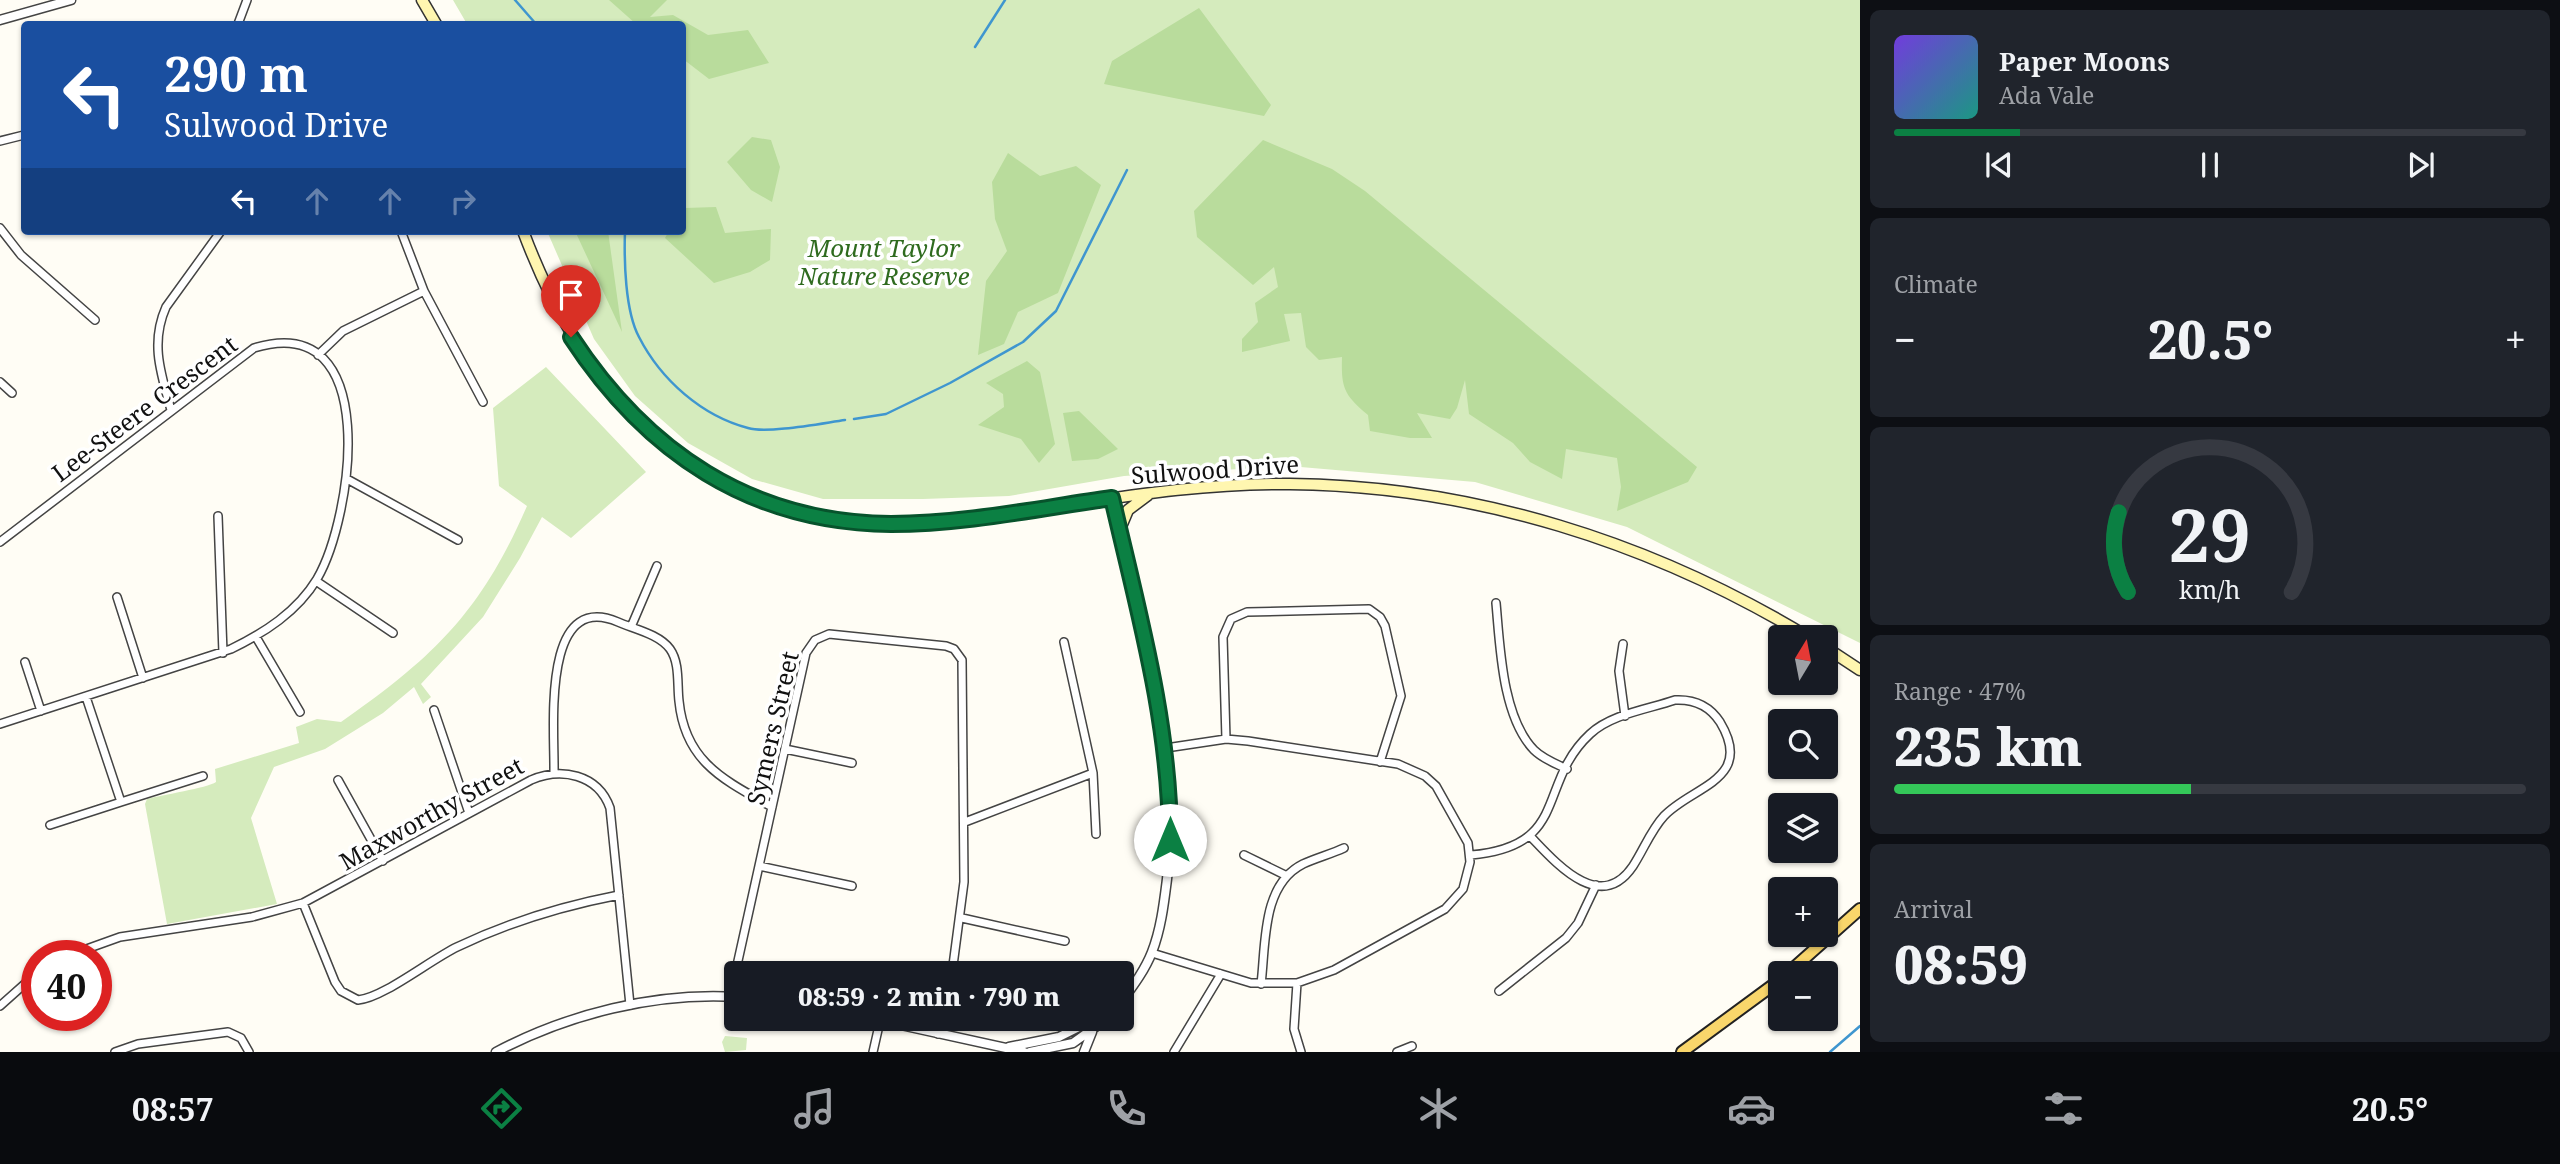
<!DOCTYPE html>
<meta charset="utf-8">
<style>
body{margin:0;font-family:"Noto Serif",serif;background:#20242c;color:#f1f3f6;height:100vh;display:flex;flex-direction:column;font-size:26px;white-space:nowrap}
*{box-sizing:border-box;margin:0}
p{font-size:23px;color:#9ea1a6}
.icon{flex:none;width:38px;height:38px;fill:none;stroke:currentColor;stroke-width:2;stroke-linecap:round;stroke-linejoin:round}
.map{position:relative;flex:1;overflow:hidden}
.drawer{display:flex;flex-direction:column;gap:10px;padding:10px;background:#0d0f14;width:700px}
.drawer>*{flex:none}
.hud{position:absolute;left:21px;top:21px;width:665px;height:214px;border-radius:7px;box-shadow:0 2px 5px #0004;background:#1a4fa0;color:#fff;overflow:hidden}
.needle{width:46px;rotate:10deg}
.controls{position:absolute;left:1768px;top:625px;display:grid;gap:14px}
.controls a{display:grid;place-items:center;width:70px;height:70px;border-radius:7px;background:#171b24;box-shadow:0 2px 5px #0004;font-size:35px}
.speed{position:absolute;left:21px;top:940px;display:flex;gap:14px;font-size:35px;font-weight:700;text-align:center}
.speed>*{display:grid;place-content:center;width:91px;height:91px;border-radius:50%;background:#171b24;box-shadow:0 2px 5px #0004;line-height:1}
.speed .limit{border:10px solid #d22;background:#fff;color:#111}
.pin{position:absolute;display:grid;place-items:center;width:60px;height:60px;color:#fff;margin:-72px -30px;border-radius:50% 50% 50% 0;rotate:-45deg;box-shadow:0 0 7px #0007}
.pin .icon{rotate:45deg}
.me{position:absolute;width:77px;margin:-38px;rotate:0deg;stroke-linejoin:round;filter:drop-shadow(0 0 5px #0008)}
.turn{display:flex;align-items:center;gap:24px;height:147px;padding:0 28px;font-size:32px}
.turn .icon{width:91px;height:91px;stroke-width:2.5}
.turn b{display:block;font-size:49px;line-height:60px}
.lanes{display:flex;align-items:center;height:66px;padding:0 28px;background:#0003;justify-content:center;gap:35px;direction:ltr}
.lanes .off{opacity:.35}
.big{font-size:52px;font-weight:800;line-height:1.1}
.drawer .tile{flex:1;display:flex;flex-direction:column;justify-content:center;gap:10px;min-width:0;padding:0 24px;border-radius:10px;background:#20242c}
.drawer .dial{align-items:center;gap:0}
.dial svg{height:182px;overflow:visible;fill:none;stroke:#363941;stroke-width:7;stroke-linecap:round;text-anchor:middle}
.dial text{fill:#f1f3f6;stroke:none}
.song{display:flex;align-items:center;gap:21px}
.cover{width:84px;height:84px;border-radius:10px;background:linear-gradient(135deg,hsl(260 70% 55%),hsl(170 70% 35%))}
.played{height:7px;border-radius:4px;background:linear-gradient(90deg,#0b8043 20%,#363941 20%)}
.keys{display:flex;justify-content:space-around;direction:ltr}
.heat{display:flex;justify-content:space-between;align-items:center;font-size:38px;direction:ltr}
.charge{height:10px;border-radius:5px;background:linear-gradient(90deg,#34c759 47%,#363941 0)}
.trip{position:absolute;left:724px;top:961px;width:410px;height:70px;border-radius:7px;background:#171b24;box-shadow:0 2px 5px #0004;font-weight:800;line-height:70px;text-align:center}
.tab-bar{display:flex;height:112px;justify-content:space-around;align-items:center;background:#090b0e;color:#9ea1a6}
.tab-bar .icon{width:49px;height:49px}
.tab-bar .on{color:#0b8043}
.tab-bar b{font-size:32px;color:#f1f3f6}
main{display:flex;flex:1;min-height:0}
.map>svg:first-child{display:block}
.green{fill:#d5ebbd}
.forest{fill:#b9dc9c}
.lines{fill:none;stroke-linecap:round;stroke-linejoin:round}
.stream{stroke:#3f96cf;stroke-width:2.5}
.minor-casing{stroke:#444;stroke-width:10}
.tertiary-casing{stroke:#444;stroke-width:11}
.secondary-casing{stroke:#333;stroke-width:13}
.primary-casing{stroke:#222;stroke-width:14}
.minor{stroke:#fff;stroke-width:7}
.tertiary{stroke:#fff;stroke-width:8}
.secondary{stroke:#fff6b0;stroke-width:10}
.primary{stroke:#f9d66b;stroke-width:10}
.route-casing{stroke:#07532c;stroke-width:18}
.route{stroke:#0b8043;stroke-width:12}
.labels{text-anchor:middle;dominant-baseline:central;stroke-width:7;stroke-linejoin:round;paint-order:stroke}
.park-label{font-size:24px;font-style:italic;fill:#2f6b1f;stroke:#fff}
.street-label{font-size:24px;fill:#111;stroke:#fff}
</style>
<main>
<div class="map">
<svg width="1860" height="1052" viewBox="0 0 1860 1052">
<rect width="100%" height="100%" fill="#fffdf5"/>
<path class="green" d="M453 0H1860V643L1627 527 1475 482 1289 466 1124 476 1009 496 923 499H823L752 479 688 443 635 396 594 339 547 231H682V24H467Z
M546 367 646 472 571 538 542 517 520 558 483 617 421 684 431 697 423 704 414 687 383 713 325 749 274 767 251 818 277 904 167 924 145 804 147 799C162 795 207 788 216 782L215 769 299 743 296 727 317 719 341 722C434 657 481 612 527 506L499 486 493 408Z
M725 1036 747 1038 746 1050 725 1052 722 1042Z"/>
<path class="forest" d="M609 0H667L650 17 673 15 708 35 748 30 769 63 709 79 683 59 682 24H636Z
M1199 8 1271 105 1264 116 1104 84 1112 61Z
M752 137 771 140 780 167 772 202 751 190 727 162Z
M1263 140 1332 169 1365 191 1697 467 1688 482 1617 511 1621 487 1617 458 1566 449 1562 479 1530 462 1513 443 1469 414 1465 380 1457 408 1450 419 1417 413 1432 438H1410L1370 431 1368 415C1344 395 1341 388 1342 357L1319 360 1306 347 1301 313 1284 314 1290 341 1242 352V339L1258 322 1255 303 1278 287 1274 267 1253 285 1197 237 1194 211Z
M1008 153 1040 176 1076 166 1101 185 1058 293 1018 312 1004 344 978 355 986 281 1007 251 995 219 992 182Z
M716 207 725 233 771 229 770 260 750 272 714 283 665 238 669 231H682L685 208Z
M575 231H608L622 332Z
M1027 361 1040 372 1055 444 1039 463 1021 439 978 425 1004 407 1003 394 986 383Z
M1079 411 1118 449 1098 459 1072 461 1063 413Z"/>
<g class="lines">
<path class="stream" d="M515 0 536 24
M975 47 1005 0
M625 231C624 260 625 311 639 337 661 380 702 416 748 428 767 434 823 423 845 420
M854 419 886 414 950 383 1023 342 1056 311 1127 170
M1830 1052 1860 1026"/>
<defs>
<path id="minor" d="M238 24 247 0
M0 141 24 135
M0 228 21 255 95 320
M424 291 483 402
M318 355 343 331 424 291 401 231
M0 382 12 393
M171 410C161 374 150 343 166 307L221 231
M347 479 458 540
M218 516 223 653
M0 542 254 348C383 308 353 517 317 579 297 612 264 633 231 649L0 724
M316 581 393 633
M117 597 143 678
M1496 603C1500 646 1502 717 1534 750 1543 759 1556 764 1567 769
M631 627 657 566
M256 637 300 712
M1064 642 1093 773
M1623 644 1619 671 1625 716
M25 662 41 711
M86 697 121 802 203 776
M434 710 469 813
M1226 739 1223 637 1231 619 1247 612 1369 609 1380 617 1385 626 1401 696 1380 762
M785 749 852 763
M554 773C555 731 540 589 618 622 634 629 659 634 670 649 680 663 677 684 679 701 685 762 724 780 772 807
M338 780 383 861
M965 822 1093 773 1096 834
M50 825 121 802
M1244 855 1287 876
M1471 855C1571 846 1536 784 1590 734 1611 714 1649 709 1675 700 1694 699 1709 705 1720 722 1755 780 1692 786 1664 816 1651 830 1644 849 1633 866 1600 915 1555 862 1530 836
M759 866 852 886
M303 903 335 982 341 991 358 1000C383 998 430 960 457 947 509 922 562 906 619 895
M962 918 1065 941
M1152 953 1251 983H1297L1334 970 1445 909 1463 889 1470 862 1468 843 1436 786 1425 776 1398 764 1248 741 1226 739 1166 748
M67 956 120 937 252 917 303 903 531 780C561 767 598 774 610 808L630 1005
M1297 983 1294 1029 1301 1052
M1261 984C1266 945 1261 885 1303 864 1316 858 1331 854 1344 848
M1499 991 1566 938 1578 923 1596 885
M730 997 806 653 815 640 829 634 946 646 954 649 962 660 964 882 952 973
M0 1006 37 973
M938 1034 942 1018
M115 1052 138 1044 228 1032 241 1038 249 1052
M873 1052 880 1021
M1174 1052 1221 974
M1397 1052 1412 1046"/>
<path id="tertiary" d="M0 20 71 0
M1112 497C1141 622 1182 750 1167 879 1164 903 1161 929 1152 952 1145 970 1133 986 1122 1001
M869 1018 1024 1052
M1009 1047 1059 1037 1097 1018
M496 1052C568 1014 655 992 737 997
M1030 1052 1073 1043 1108 1018
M1084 1052 1092 1032"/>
<path id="secondary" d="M422 0 436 24
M523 231C597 428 729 543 949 521 1063 509 1175 482 1290 484 1474 486 1651 542 1808 637
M1120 529 1128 510 1148 495
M1825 647 1860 670"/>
<path id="primary" d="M1788 973 1860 909
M1682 1052 1780 980"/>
</defs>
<use href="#minor" class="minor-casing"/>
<use href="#tertiary" class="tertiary-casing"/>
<use href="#secondary" class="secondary-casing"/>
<use href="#primary" class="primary-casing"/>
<use href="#minor" class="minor"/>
<use href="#tertiary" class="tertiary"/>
<use href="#secondary" class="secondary"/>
<use href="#primary" class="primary"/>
</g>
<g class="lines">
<defs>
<path id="route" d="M571 337C646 452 751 523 891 524 965 524 1040 508 1112 498 1138 611 1170 723 1170 840"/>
</defs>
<use href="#route" class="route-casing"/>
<use href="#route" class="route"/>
</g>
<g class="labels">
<g class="park-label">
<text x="884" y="247">Mount Taylor<tspan x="884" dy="28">Nature Reserve</tspan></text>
</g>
<g class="street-label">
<text transform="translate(144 408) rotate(-37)">Lee-Steere Crescent</text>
<text transform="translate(1215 469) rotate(-4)">Sulwood Drive</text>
<text transform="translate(772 728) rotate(-77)">Symers Street</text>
<text transform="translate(431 813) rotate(-29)">Maxworthy Street</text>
</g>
</g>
</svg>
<div class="controls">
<a><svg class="needle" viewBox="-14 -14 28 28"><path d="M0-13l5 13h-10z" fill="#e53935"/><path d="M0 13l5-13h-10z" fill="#9ea1a6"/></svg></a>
<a><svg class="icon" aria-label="search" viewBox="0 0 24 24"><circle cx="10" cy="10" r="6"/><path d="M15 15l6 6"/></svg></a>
<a><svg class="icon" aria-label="layers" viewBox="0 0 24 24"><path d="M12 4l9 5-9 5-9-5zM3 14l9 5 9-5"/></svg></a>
<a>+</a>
<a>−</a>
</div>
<div class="speed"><div class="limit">40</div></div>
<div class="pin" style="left:571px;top:337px;background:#d93025"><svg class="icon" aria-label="arrive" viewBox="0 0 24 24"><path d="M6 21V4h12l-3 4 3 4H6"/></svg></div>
<svg class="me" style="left:1170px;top:840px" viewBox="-20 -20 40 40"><circle r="19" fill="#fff"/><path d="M0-13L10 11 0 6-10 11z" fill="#0b8043"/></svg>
<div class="trip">08:59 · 2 min · 790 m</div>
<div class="hud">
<div class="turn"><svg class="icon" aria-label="left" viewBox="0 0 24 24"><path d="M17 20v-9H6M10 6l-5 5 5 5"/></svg><div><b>290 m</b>Sulwood Drive</div></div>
<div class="lanes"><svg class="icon" aria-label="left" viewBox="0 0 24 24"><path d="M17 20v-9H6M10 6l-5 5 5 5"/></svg><svg class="icon off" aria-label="ahead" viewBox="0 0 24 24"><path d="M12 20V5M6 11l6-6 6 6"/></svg><svg class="icon off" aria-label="ahead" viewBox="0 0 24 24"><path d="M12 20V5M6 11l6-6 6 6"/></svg><svg class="icon off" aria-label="right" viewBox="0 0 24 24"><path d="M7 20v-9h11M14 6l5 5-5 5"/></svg></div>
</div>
</div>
<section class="drawer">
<div class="tile">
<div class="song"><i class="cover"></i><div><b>Paper Moons</b><p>Ada Vale</p></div></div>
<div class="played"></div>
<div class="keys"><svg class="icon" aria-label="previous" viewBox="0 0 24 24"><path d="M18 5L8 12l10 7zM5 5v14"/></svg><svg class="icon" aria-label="pause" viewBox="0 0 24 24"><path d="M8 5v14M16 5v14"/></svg><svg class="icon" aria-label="next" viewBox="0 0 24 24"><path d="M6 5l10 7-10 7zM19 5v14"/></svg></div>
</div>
<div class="tile"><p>Climate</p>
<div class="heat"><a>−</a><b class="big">20.5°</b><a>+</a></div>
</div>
<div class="tile dial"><svg viewBox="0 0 100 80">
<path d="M14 69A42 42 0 1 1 86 69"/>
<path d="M14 69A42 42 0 0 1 10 34" stroke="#0b8043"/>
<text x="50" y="56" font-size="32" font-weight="700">29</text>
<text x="50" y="72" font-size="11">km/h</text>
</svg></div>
<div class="tile"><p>Range · 47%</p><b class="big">235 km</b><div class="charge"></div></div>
<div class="tile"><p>Arrival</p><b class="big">08:59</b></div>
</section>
</main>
<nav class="tab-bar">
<b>08:57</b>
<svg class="icon on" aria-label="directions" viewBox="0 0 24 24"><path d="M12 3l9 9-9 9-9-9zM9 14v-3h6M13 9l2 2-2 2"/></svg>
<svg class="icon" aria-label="music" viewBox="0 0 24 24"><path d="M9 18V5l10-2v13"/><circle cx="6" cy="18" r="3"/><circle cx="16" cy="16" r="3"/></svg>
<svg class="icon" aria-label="phone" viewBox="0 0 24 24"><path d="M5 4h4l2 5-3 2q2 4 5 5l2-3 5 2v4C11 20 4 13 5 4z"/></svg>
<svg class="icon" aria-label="climate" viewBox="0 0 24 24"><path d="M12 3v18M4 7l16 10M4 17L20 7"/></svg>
<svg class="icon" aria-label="car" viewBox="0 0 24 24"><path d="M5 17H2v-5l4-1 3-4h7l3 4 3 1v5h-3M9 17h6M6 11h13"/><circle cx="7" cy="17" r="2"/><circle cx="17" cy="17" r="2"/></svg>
<svg class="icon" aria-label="filters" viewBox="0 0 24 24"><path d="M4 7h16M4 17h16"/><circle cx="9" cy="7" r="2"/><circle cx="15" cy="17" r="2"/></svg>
<b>20.5°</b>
</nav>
